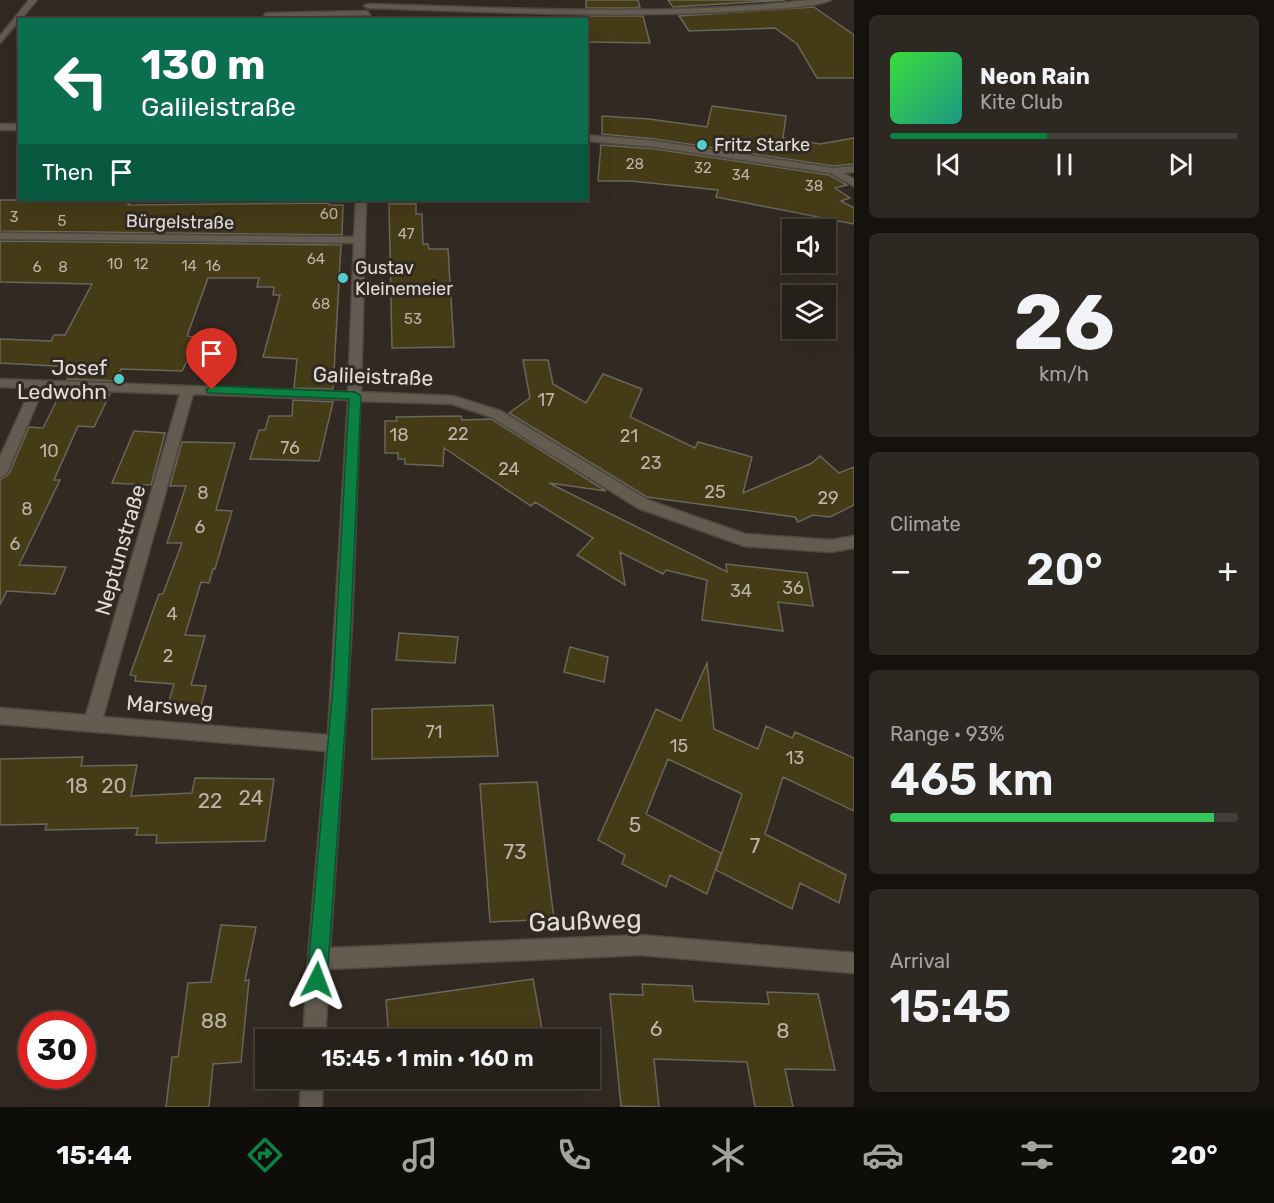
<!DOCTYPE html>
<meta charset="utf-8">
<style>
body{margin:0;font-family:Rubik,sans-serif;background:#2e2823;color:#f1f3f6;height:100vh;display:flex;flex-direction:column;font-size:22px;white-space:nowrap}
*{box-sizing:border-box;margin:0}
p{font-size:20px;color:#a4a3a2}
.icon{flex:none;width:33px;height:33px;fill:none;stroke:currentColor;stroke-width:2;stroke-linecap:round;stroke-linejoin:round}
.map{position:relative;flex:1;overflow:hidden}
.drawer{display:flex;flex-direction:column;gap:15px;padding:15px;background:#15120e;width:420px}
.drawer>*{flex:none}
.hud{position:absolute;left:18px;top:18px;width:570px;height:183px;border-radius:0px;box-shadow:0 6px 24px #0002,0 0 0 2px #423e39;background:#0b6e4f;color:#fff;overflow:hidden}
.buttons{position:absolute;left:782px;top:219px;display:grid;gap:12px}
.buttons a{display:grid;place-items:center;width:54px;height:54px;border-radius:0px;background:#26201a;box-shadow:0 6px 24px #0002,0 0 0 2px #423e39;font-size:30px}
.speed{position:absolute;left:18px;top:1011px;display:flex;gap:12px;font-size:30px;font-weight:700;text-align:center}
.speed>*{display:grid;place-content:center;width:78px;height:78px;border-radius:50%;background:#26201a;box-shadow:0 6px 24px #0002,0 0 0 2px #423e39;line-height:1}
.speed .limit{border:9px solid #d22;background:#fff;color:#111}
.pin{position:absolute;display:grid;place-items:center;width:51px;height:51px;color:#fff;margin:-62px -26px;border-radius:50% 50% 50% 0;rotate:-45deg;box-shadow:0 0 6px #0007}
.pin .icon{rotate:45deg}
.me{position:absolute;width:66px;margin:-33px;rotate:3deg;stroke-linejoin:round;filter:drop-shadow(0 0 4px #0008)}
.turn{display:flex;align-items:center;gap:21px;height:126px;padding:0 24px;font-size:27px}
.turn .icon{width:78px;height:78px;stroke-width:2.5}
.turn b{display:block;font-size:42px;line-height:51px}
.then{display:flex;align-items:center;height:57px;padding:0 24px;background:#0003;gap:12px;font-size:22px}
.big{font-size:45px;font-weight:600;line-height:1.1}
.drawer .card{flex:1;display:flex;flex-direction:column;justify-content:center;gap:9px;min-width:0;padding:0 21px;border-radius:9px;background:#2e2823}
.drawer .dial{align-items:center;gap:0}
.dial b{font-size:78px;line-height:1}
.song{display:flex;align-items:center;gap:18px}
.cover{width:72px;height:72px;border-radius:9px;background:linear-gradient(135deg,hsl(120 70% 55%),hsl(170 70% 35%))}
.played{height:6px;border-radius:3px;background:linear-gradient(90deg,#0b8043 45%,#423e39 45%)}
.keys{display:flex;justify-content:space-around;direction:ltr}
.heat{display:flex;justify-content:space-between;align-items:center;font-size:33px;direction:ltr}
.charge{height:9px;border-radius:4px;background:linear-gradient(90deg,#34c759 93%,#423e39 0)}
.trip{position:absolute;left:255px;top:1029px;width:345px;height:60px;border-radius:0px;background:#26201a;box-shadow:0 6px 24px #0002,0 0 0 2px #423e39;font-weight:600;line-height:60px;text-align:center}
.dock{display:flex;height:96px;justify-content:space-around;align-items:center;background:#0f0d0a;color:#a4a3a2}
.dock .icon{width:42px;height:42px}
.dock .current{color:#0b8043}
.dock b{font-size:27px;color:#f1f3f6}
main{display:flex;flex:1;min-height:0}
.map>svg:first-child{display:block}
.building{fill:#463b17;stroke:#69665a;stroke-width:1.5}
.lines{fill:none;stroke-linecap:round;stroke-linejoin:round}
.minor-casing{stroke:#4e4840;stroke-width:3}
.minor{fill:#645b51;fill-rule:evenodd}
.route{fill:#0b8043;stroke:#07532c;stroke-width:1.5}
.poi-dot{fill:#54cdc8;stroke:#322a22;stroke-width:2}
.labels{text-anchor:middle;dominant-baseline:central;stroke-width:6;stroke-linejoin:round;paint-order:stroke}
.far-number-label{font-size:15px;fill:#bbb4a8}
.far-poi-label{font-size:18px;fill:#e2ddd8;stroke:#322a22;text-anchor:start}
.far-street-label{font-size:18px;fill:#e2ddd8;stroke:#322a22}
.number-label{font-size:18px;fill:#bbb4a8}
.poi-label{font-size:21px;fill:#e2ddd8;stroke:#322a22;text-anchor:end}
.street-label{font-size:21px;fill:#e2ddd8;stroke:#322a22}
.near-number-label{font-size:21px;fill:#bbb4a8}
.near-street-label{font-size:26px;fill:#e2ddd8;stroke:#322a22}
</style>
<main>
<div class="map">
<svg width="854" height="1107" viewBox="0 0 854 1107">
<rect width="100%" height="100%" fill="#322a22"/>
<path class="building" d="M586 0H638L640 8H586Z
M668 0H785L673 7Z
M814 7 854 35V78H817L797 44 775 28 689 31 679 16Z
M586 16H643L650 43 586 42Z
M712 106 786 116 783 138 820 144 854 138V164L833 166 655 139 602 134V116L649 119 707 127Z
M601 145 655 149 829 175 847 185 835 188 850 198 841 201 854 208V224L716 197 718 190 631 181H598Z
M0 200H131L128 205 329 203V205H343L342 235 0 231Z
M389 204H416V214H422L423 244H428L429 249H448L454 347 392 348Z
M0 241 341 245 333 389 294 388 297 359 263 357 280 295H273L274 287H257L259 278H208L187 336 194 337 191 347H194L182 371 121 369 116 381 67 379 74 367 0 363V339L51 341 54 335H65L92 284 0 282Z
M523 360H548L553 384 586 403 603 374 642 389 630 417 695 448 698 442 752 457 743 493 812 463 820 456 839 473 854 467V505L830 517 813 515 798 522 795 517 647 497 509 413 530 398Z
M61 392 110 394 94 427 78 426 54 480H60L19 565 66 567 55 594 7 591 0 605V480L9 474 29 427 43 428Z
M293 400 333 402 319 461 250 459 259 430H265L269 416H292Z
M461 416 462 420 491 419 606 491 549 483 727 572 726 564 807 573 813 606 778 602 783 631 702 620 707 580 666 570 663 574 620 552 625 585 577 555 593 538 535 502 531 506 444 448 443 466 405 464V459H398V453H385V421H397L396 417Z
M134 431 165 433 151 485 112 483Z
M182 442 235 443 216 510 232 511 215 569H213L209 583 201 582 185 635 205 636 191 685 206 686 199 713 166 711 174 684 135 681 136 676 130 675 159 594H163L182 543H167L186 486H170Z
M399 633 458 637 455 663 396 660Z
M570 647 608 657 604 682 564 672Z
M707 663 714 729 758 749 766 726 792 738 795 732 854 758V811L783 777 765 834 846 875 839 903 800 883 792 909 716 870 742 794 668 759 646 814 721 853 707 894 670 875 666 887 622 864 625 855 598 840 656 709 681 721Z
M493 705 498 756 372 759V709Z
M83 757 81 766 137 765 131 796 192 793 195 778 274 779 265 841 156 843 157 835H136L138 828 45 830 47 824 0 825V759Z
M537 782 554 919 490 922 480 784Z
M221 925 256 927 245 981 249 980 241 1062 213 1064 209 1107H166L172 1057H178L188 983 211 982Z
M533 979 544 1040H389L386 1000Z
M642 984 692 986 694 1001 769 1004 767 992 818 994 835 1070 785 1069 793 1107H755L747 1062 654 1059 659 1107 621 1106 610 994 643 995Z"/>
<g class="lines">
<defs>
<path id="minor" d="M29 0H37L0 43V36Z
M809 0H831C819 7 771 9 755 10 626 19 497 12 368 8L364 6 368 4C515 8 662 17 809 0Z
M367 11 370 15 269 17V20H261L266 13Z
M0 124H20V130H0Z
M586 135 655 141 833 168 854 166V172L843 173 854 179V186L830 173 655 147 586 141Z
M356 200H366L361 392 453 396 501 411 648 500 745 534 831 540 854 536V548L831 552 744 546 638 508 491 417 452 404 360 401 352 625 330 948 640 935 854 953V973L640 955 329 969 325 1040H303L308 959 326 751 0 724V708L86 715 180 394 43 389 7 473 0 478V457L31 388 0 387V379L348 392 354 243 0 239V233L354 237ZM193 394 348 400 328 735 103 717Z
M301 1078H323L322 1107H300Z"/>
</defs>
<use href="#minor" class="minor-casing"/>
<use href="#minor" class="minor"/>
</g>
<path class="route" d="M212 386 355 392 361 396 348 686 327 980 324 986 317 989 310 986 307 980 333 686 349 399 208 393 206 390Z"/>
<g class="poi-dot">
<circle cx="702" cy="145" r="6"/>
<circle cx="343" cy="278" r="6"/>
<circle cx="119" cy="379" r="6"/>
</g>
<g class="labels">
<g class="far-number-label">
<text x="635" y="164">28</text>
<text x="703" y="168">32</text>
<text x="741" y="175">34</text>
<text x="814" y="186">38</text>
<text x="329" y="214">60</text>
<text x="14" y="217">3</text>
<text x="62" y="221">5</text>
<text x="406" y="234">47</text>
<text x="316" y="259">64</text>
<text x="115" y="264">10</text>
<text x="141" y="264">12</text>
<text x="189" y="266">14</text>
<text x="213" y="266">16</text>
<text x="37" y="267">6</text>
<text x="63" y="267">8</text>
<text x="321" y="304">68</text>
<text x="413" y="319">53</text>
</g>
<g class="far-poi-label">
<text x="714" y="145">Fritz Starke</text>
<text x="355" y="268">Gustav<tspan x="355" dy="21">Kleinemeier</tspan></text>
</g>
<g class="far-street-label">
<text transform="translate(180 222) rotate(1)">Bürgelstraße</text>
</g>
<g class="number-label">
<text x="546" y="400">17</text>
<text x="458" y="434">22</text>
<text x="399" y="435">18</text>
<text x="629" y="436">21</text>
<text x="290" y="448">76</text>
<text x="49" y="451">10</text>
<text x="651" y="463">23</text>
<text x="509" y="469">24</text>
<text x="715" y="492">25</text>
<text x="203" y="493">8</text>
<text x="828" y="498">29</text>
<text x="27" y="509">8</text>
<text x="200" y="527">6</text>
<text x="15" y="544">6</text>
<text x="793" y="588">36</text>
<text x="741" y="591">34</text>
<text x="172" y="614">4</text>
<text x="168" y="656">2</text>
<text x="434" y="732">71</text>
<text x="679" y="746">15</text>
<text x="795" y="758">13</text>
</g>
<g class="poi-label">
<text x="107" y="367">Josef<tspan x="107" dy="24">Ledwohn</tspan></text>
</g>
<g class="street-label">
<text transform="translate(373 376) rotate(2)">Galileistraße</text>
<text transform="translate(120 550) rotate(-74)">Neptunstraße</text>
<text transform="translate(170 706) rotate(5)">Marsweg</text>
</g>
<g class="near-number-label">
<text x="77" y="785">18</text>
<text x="114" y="785">20</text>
<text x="251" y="797">24</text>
<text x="210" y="800">22</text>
<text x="635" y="824">5</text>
<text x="755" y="845">7</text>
<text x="515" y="851">73</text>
<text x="214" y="1020">88</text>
<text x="656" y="1028">6</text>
<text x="783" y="1030">8</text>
</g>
<g class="near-street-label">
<text transform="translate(585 921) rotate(-2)">Gaußweg</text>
</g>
</g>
</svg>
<div class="buttons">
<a><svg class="icon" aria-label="sound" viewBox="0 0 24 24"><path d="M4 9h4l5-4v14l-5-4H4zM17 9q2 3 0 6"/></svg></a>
<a><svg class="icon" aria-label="layers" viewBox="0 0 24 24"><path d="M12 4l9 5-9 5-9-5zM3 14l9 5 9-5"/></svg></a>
</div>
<div class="speed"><div class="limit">30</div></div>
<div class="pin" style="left:212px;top:390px;background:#d93025"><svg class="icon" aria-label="arrive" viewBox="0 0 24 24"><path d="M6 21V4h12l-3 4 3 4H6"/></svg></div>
<svg class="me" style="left:317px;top:980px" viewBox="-20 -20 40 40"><path d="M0-17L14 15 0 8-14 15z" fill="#0b8043" stroke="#fff" stroke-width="4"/></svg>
<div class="trip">15:45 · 1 min · 160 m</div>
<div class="hud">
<div class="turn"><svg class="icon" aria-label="left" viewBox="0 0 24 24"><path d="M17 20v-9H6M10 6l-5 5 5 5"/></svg><div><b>130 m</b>Galileistraße</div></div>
<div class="then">Then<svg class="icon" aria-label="arrive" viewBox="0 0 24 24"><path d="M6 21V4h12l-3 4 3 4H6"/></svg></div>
</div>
</div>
<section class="drawer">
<div class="card">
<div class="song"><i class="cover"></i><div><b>Neon Rain</b><p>Kite Club</p></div></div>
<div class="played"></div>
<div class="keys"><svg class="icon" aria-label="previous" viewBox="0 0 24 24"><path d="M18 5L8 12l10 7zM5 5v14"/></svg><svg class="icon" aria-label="pause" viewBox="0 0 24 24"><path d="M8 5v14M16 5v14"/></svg><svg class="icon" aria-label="next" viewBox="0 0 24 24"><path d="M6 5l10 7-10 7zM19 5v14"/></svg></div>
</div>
<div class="card dial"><b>26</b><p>km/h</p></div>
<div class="card"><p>Climate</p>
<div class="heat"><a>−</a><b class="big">20°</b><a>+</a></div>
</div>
<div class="card"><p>Range · 93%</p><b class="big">465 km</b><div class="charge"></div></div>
<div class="card"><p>Arrival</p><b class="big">15:45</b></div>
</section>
</main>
<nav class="dock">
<b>15:44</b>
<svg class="icon current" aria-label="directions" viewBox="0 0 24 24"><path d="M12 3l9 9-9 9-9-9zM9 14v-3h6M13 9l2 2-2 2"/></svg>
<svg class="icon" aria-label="music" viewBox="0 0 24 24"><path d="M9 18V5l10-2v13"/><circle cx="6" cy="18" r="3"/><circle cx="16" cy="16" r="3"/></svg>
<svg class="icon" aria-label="phone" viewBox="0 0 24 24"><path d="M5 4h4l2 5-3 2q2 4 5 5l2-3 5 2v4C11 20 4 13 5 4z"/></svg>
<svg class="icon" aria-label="climate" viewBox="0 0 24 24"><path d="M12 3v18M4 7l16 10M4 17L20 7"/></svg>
<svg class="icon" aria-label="car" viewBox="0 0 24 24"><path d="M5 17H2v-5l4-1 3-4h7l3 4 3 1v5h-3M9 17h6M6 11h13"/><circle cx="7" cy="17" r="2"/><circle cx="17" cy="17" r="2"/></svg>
<svg class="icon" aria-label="filters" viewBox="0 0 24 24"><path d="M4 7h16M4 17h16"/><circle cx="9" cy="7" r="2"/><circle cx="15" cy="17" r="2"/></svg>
<b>20°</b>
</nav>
